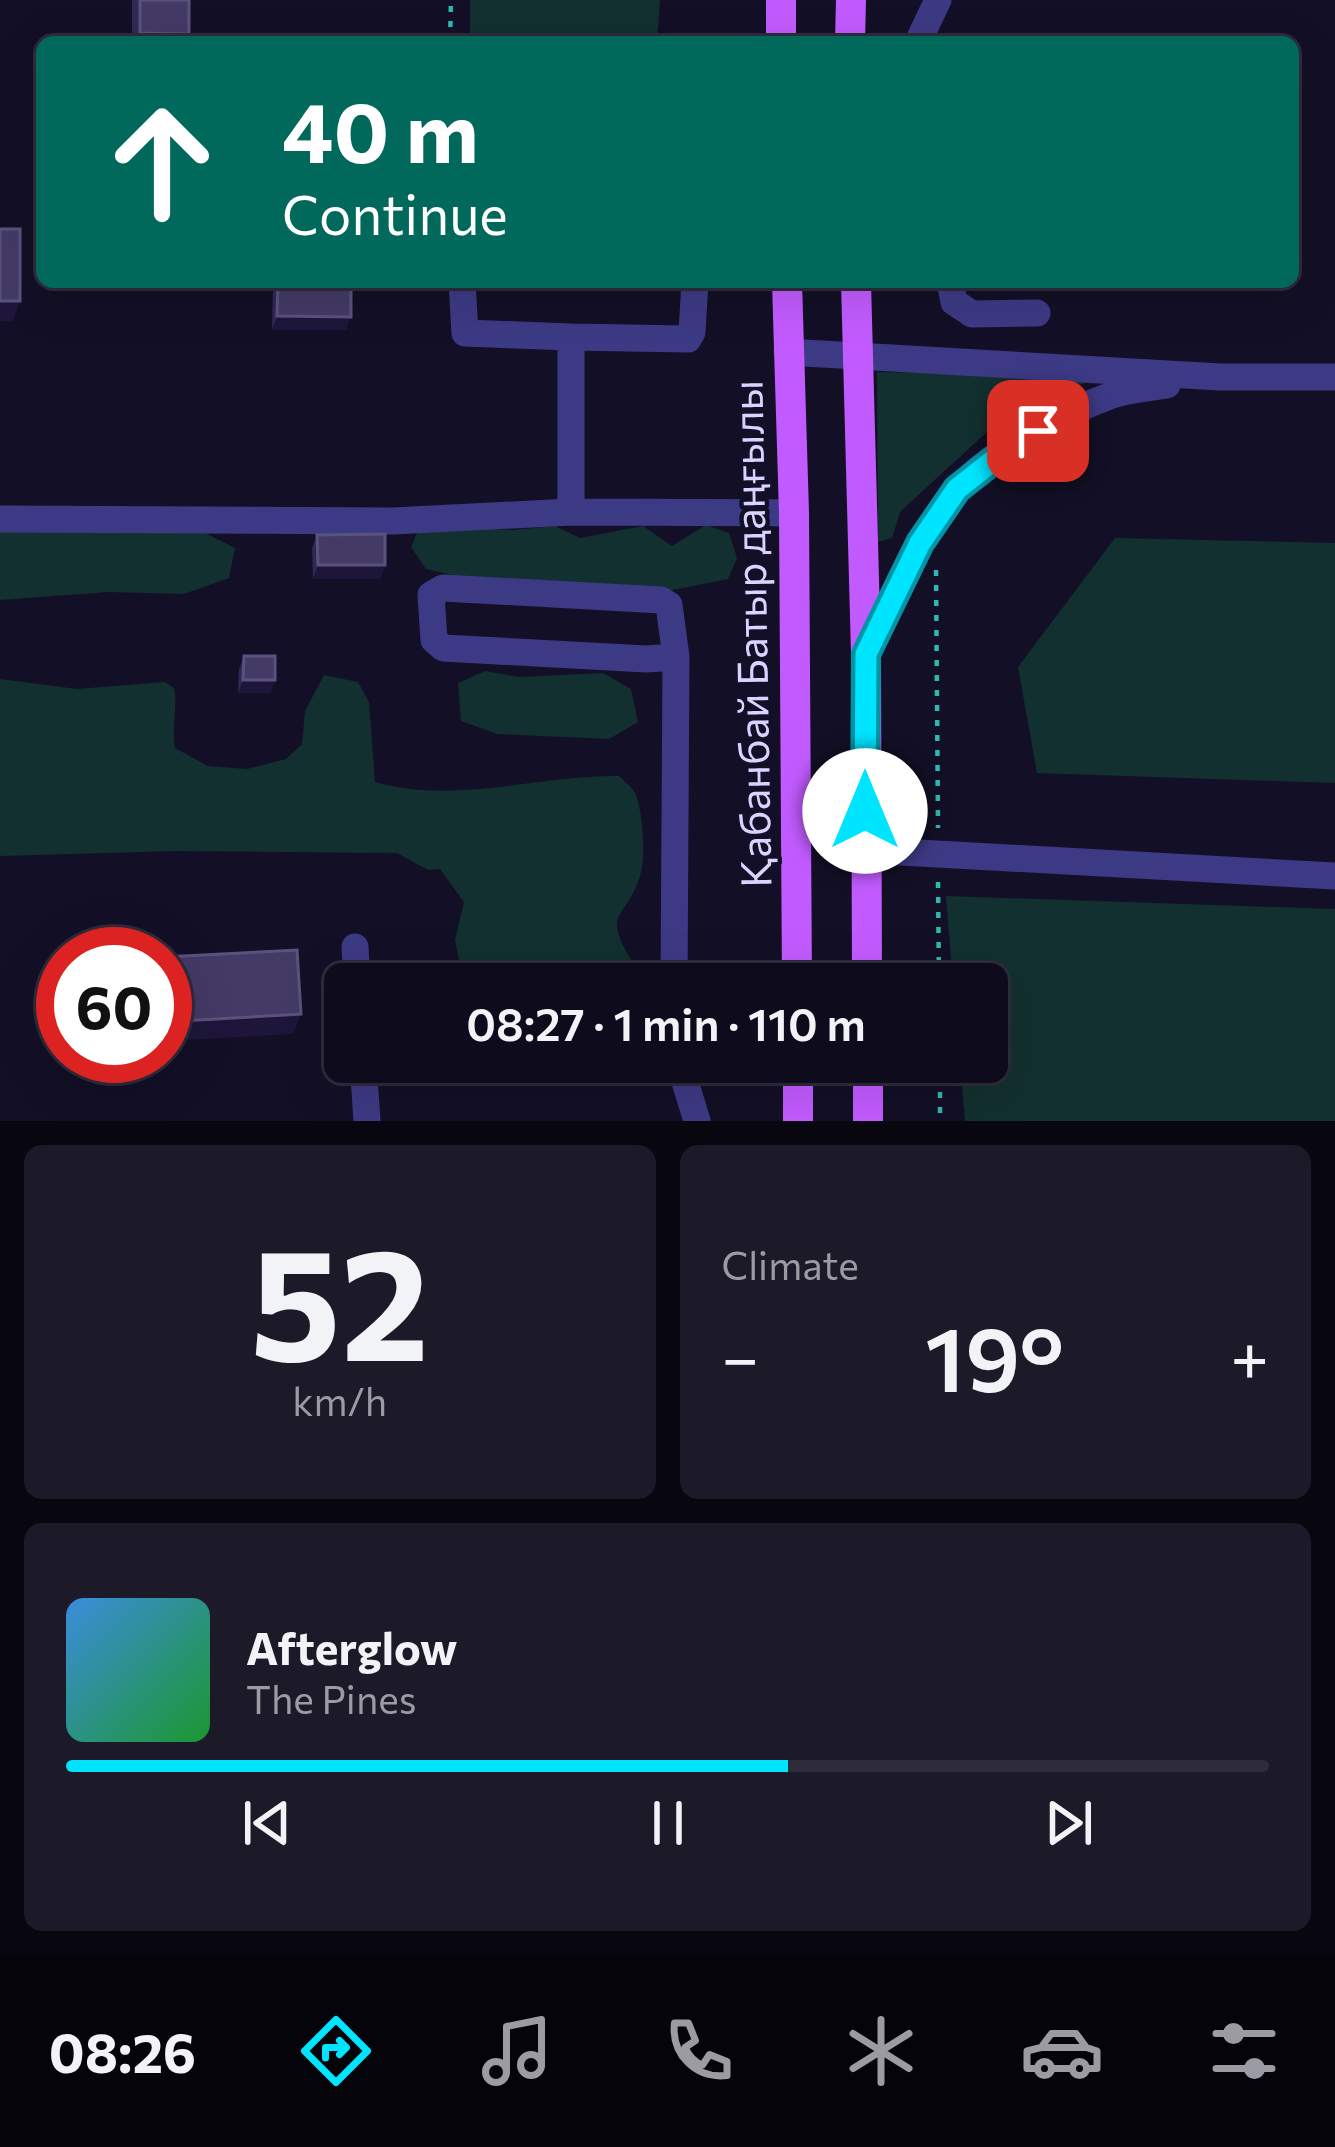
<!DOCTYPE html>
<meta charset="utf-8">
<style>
body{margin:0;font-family:Commissioner,sans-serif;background:#1c1929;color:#f1f3f6;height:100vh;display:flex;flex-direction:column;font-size:45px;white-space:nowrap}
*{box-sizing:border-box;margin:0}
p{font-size:39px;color:#9b9ba3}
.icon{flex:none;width:66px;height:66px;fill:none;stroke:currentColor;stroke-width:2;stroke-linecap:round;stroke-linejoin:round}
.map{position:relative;height:1121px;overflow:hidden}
.side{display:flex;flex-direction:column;gap:24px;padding:24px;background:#08060f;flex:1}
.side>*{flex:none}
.hud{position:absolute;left:36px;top:36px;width:1263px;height:252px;border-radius:18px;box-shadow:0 12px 48px #0002,0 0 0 3px #2e2b3b;background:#00695c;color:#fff;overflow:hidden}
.speed{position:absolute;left:36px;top:927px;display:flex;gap:24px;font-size:60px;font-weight:700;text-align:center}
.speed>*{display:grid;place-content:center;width:156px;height:156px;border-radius:50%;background:#0e0b1c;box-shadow:0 12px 48px #0002,0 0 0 3px #2e2b3b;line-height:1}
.speed .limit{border:18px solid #d22;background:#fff;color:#111}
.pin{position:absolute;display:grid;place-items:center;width:102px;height:102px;color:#fff;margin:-51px;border-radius:24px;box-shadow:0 6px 18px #0006}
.me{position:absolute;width:132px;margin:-66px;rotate:0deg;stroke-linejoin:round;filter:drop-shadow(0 0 9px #0008)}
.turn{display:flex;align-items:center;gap:42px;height:252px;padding:0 48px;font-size:54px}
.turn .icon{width:156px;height:156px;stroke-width:2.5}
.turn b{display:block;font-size:84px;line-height:102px}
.big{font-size:90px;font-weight:600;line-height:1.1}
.side .widget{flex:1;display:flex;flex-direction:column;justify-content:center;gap:18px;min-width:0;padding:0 42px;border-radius:18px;background:#1c1929}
.side .dial{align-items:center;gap:0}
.dial b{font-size:156px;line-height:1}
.song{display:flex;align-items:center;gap:36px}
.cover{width:144px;height:144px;border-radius:18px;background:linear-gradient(135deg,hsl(210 70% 55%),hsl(130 70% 35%))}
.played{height:12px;border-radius:6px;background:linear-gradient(90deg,#00e5ff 60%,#2e2b3b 60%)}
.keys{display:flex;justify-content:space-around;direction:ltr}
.heat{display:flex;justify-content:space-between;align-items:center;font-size:66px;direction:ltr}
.side .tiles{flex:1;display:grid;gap:24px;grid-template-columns:1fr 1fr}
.widget:last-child{grid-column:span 2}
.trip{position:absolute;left:324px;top:963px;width:684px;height:120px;border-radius:18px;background:#0e0b1c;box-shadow:0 12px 48px #0002,0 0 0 3px #2e2b3b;font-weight:600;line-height:120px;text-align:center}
.dock{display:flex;height:192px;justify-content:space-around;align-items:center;background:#06040b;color:#9b9ba3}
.dock .icon{width:84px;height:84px}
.dock .selected{color:#00e5ff}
.dock b{font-size:54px;color:#f1f3f6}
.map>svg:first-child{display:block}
.green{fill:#12302f}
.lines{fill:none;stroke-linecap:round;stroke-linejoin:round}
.path{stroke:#2fb8b0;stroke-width:4.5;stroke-dasharray:6 9;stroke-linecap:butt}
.minor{stroke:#3d3a85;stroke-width:27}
.major{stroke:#c25bff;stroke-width:30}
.wall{fill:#312854}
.shaded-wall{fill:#1d163a}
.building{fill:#433a66;stroke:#5a527e;stroke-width:3}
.route-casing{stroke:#0095a6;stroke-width:30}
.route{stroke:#00e5ff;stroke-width:21}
.labels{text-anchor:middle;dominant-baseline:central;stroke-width:9;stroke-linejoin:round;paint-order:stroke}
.street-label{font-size:42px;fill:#d9d4ff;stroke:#130f26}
</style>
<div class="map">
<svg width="1335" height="1121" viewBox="0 0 1335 1121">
<rect width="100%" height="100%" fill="#130f26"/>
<path class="green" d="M470 0H660L657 42 470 37Z
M877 372 1099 377 1002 418 900 512 892 538 878 542Z
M706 525 729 533 737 558 728 579 653 594 499 586 426 569 411 547 418 531 445 526 513 530 555 526 580 538 643 526 672 546Z
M0 529 199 530 235 548 229 578 184 594 108 592 0 600Z
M1115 538 1335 543V783L1037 773 1018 667Z
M485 671 520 677 603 673 631 689 638 722 609 739 497 734 461 721 458 683Z
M324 675 358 682 369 702 375 782C456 805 537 775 619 776 626 783 635 789 637 798 643 818 646 856 640 876 626 921 600 910 633 963L625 984H497L462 974 455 940 464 902 440 869 428 870 397 853 177 851 0 856V679L77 689 165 682 174 688C178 709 171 725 175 748L208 766 247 769 286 759 302 744 305 711Z
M946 896 1335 909V1121H965L960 1062H987V984H953Z"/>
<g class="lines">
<path class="path" d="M450 42 451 0
M936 570 938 828
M938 882 939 984
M940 1062V1121"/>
<path class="minor" d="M918 42 938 0
M462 282 465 333 571 337
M950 282 954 302 972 314 1037 313
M787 352 1220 377H1335
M571 512V337L688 339 692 332 695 282
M0 519 393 521 571 512 794 513
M866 654C891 599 915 539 955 492 989 452 1063 413 1112 395 1129 389 1149 388 1167 385
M865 850 1335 876
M355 947 357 984
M674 984 676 657 669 605 661 600 443 588 431 595 434 640 443 648 646 659 676 657
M363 1062 367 1121
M679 1062 697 1121"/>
<path class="major" d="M781 0V42
M850 42 851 0
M787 282 794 513 797 984
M856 282 866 654 867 984
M798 1062V1121
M868 1062V1121"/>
</g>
<path class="wall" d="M132 0H189V34L186 42H132Z
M273 282H351L346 330H272Z
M317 535 385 565 380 579H313L312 548Z
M244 656 275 680 270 693H238L239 669Z
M54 964 63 1047 50 1048 46 984Z"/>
<path class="shaded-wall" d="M140 33 189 34 186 42H137Z
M0 301H20L13 321H0Z
M277 316 351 317 346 330H272Z
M318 565H385L380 579H313Z
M243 680H275L270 693H238Z
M301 1014 293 1034 165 1041V1022Z
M63 1027V1047L50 1048 57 1028Z"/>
<path class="building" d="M140 0H189V34L140 33Z
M0 229H20V301H0Z
M278 282H351V317L277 316Z
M385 534V565H318L317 535Z
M244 656H275V680H243Z
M297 950 301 1014 165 1022V957Z
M63 963V1027L57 1028 54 964Z"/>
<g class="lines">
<defs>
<path id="route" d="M865 811 866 654 920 543 957 489 1014 444 1038 431"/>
</defs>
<use href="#route" class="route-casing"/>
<use href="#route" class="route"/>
</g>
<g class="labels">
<g class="street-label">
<text transform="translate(750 634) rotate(-91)">Қабанбай Батыр даңғылы</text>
</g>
</g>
</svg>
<div class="speed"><div class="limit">60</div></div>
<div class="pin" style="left:1038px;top:431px;background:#d93025"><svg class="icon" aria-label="arrive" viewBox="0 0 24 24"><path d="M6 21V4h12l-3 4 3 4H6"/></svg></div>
<svg class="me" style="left:865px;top:811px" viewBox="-20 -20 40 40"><circle r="19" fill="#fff"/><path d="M0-13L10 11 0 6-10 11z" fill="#00e5ff"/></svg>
<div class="trip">08:27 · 1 min · 110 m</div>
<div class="hud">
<div class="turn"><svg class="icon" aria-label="ahead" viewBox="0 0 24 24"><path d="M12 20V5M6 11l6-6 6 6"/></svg><div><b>40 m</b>Continue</div></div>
</div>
</div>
<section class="side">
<div class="tiles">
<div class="widget dial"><b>52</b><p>km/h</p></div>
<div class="widget"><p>Climate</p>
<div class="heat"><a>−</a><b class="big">19°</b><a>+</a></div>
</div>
<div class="widget">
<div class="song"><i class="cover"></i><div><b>Afterglow</b><p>The Pines</p></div></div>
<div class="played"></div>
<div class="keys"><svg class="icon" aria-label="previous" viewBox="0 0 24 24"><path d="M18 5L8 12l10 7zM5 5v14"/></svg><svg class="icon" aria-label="pause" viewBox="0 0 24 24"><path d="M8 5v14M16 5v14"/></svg><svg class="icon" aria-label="next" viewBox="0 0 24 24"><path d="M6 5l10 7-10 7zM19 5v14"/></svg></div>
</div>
</div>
</section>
<nav class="dock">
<b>08:26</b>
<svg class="icon selected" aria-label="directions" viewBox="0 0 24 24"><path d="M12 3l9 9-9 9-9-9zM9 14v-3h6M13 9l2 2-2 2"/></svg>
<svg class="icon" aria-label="music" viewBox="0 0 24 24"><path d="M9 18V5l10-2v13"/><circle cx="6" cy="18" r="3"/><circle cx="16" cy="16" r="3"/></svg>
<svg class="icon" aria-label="phone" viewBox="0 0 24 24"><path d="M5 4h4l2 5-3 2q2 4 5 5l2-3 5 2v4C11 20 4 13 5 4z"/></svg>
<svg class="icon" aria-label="climate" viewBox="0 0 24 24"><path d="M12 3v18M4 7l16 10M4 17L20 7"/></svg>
<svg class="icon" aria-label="car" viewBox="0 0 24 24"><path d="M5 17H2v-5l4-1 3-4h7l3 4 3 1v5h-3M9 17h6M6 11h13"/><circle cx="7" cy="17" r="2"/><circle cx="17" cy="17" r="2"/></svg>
<svg class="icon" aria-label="filters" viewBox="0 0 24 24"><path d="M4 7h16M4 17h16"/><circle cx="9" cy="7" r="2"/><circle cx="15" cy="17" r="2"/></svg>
</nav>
